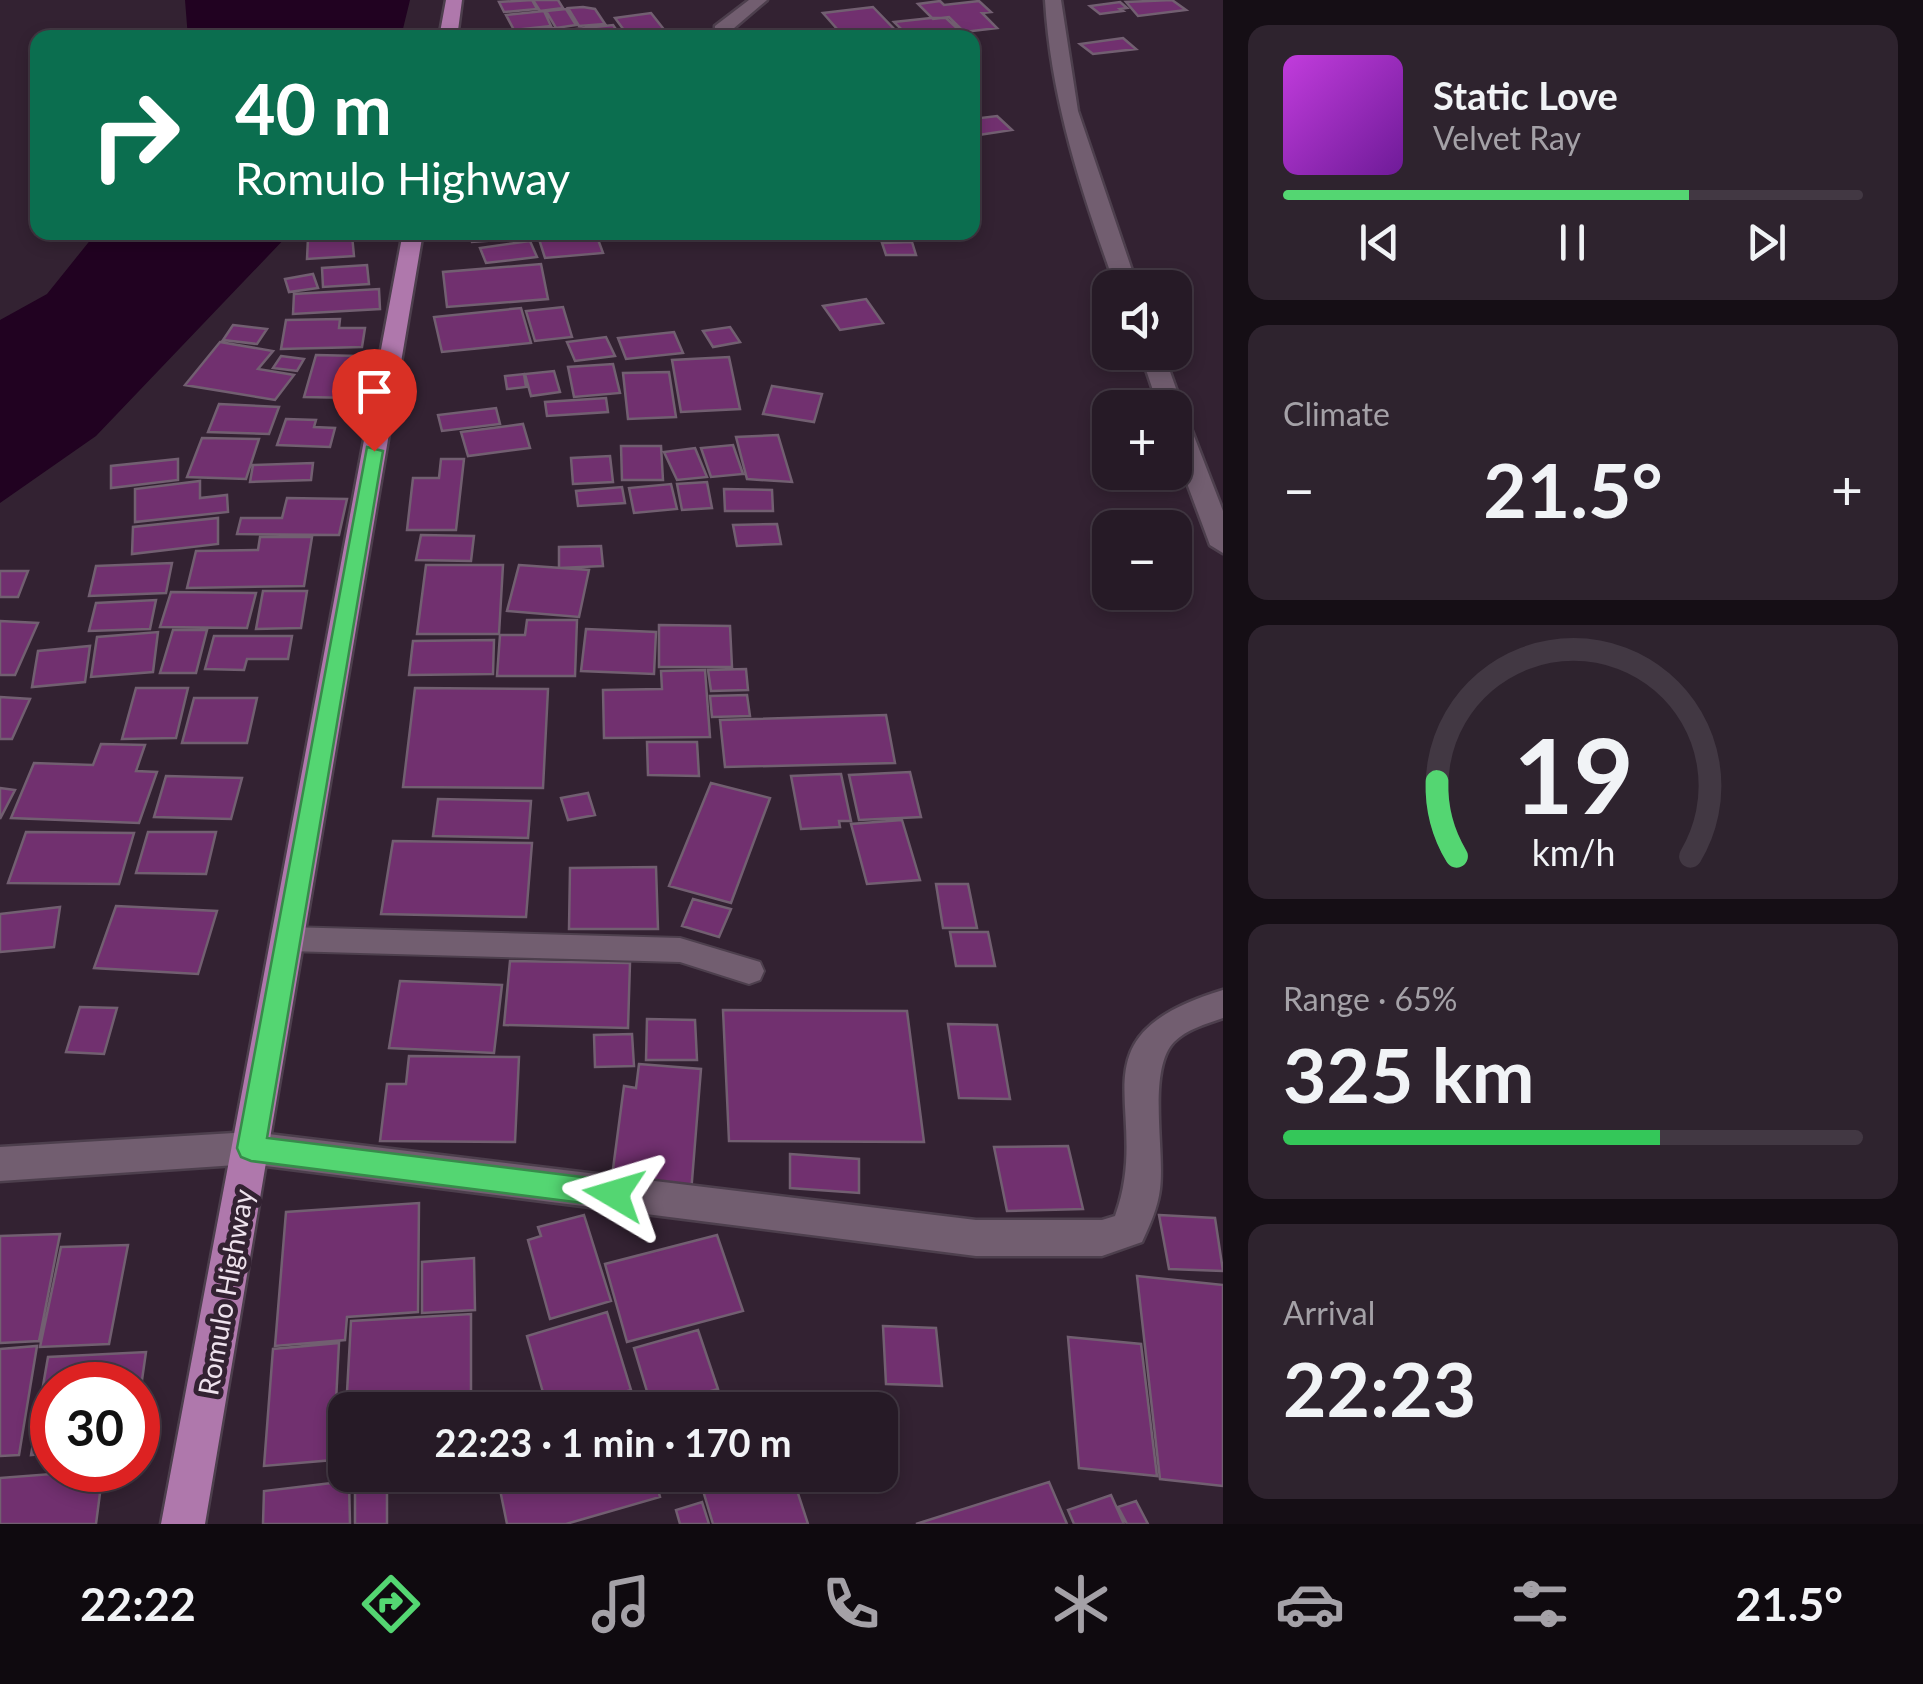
<!DOCTYPE html>
<meta charset="utf-8">
<style>
body{margin:0;font-family:Lato,sans-serif;background:#2e232e;color:#f1f3f6;height:100vh;display:flex;flex-direction:column;font-size:38px;white-space:nowrap}
*{box-sizing:border-box;margin:0}
p{font-size:32px;color:#a4a1a7}
.icon{flex:none;width:55px;height:55px;fill:none;stroke:currentColor;stroke-width:2;stroke-linecap:round;stroke-linejoin:round}
.map{position:relative;flex:1;overflow:hidden}
.side{display:flex;flex-direction:column;gap:25px;padding:25px;background:#150e15;width:700px}
.side>*{flex:none}
.guide{position:absolute;left:30px;top:30px;width:950px;height:210px;border-radius:20px;box-shadow:0 5px 15px #0003,0 0 0 2px #423843;background:#0b6e4f;color:#fff;overflow:hidden}
.controls{position:absolute;left:1092px;top:270px;display:grid;gap:20px}
.controls a{display:grid;place-items:center;width:100px;height:100px;border-radius:20px;background:#261a26;box-shadow:0 5px 15px #0003,0 0 0 2px #423843;font-size:50px}
.speed{position:absolute;left:30px;top:1362px;display:flex;gap:20px;font-size:50px;font-weight:700;text-align:center}
.speed>*{display:grid;place-content:center;width:130px;height:130px;border-radius:50%;background:#261a26;box-shadow:0 5px 15px #0003,0 0 0 2px #423843;line-height:1}
.speed .limit{border:15px solid #d22;background:#fff;color:#111}
.pin{position:absolute;display:grid;place-items:center;width:85px;height:85px;color:#fff;margin:-102px -42px;border-radius:50% 50% 50% 0;rotate:-45deg;box-shadow:0 0 10px #0007}
.pin .icon{rotate:45deg}
.me{position:absolute;width:110px;margin:-55px;rotate:277deg;stroke-linejoin:round;filter:drop-shadow(0 0 8px #0008)}
.turn{display:flex;align-items:center;gap:35px;height:210px;padding:0 40px;font-size:45px}
.turn .icon{width:130px;height:130px;stroke-width:2.5}
.turn b{display:block;font-size:70px;line-height:85px}
.big{font-size:75px;font-weight:700;line-height:1.1}
.side .widget{flex:1;display:flex;flex-direction:column;justify-content:center;gap:15px;min-width:0;padding:0 35px;border-radius:20px;background:#2e232e}
.side .dial{align-items:center;gap:0}
.dial svg{height:260px;overflow:visible;fill:none;stroke:#423843;stroke-width:7;stroke-linecap:round;text-anchor:middle}
.dial text{fill:#f1f3f6;stroke:none}
.song{display:flex;align-items:center;gap:30px}
.cover{width:120px;height:120px;border-radius:15px;background:linear-gradient(135deg,hsl(290 70% 55%),hsl(280 70% 35%))}
.played{height:10px;border-radius:5px;background:linear-gradient(90deg,#54d672 70%,#423843 70%)}
.keys{display:flex;justify-content:space-around;direction:ltr}
.heat{display:flex;justify-content:space-between;align-items:center;font-size:55px;direction:ltr}
.charge{height:15px;border-radius:8px;background:linear-gradient(90deg,#34c759 65%,#423843 0)}
.trip{position:absolute;left:328px;top:1392px;width:570px;height:100px;border-radius:20px;background:#261a26;box-shadow:0 5px 15px #0003,0 0 0 2px #423843;font-weight:700;line-height:100px;text-align:center}
.tab-bar{display:flex;height:160px;justify-content:space-around;align-items:center;background:#0f0a0f;color:#a4a1a7}
.tab-bar .icon{width:70px;height:70px}
.tab-bar .on{color:#54d672}
.tab-bar b{font-size:45px;color:#f1f3f6}
main{display:flex;flex:1;min-height:0}
.map>svg:first-child{display:block}
.water{fill:#210221}
.building{fill:#71306f;stroke:#725f71;stroke-width:2.5}
.lines{fill:none;stroke-linecap:round;stroke-linejoin:round}
.service-casing{stroke:#4d3f4d;stroke-width:4}
.minor-casing{stroke:#4d3f4d;stroke-width:5}
.tertiary-casing{stroke:#4d3f4d;stroke-width:5}
.trunk-casing{stroke:#4d3f4d;stroke-width:5}
.service{fill:#725e70;fill-rule:evenodd}
.minor{fill:#725e70;fill-rule:evenodd}
.tertiary{fill:#725e70;fill-rule:evenodd}
.trunk{fill:#af78ac;fill-rule:evenodd}
.route{fill:#54d672;stroke:#378b4a;stroke-width:2.5}
.labels{text-anchor:middle;dominant-baseline:central;stroke-width:10;stroke-linejoin:round;paint-order:stroke}
.street-label{font-size:28px;fill:#eee2ed;stroke:#332232}
</style>
<main>
<div class="map">
<svg width="1223" height="1524" viewBox="0 0 1223 1524">
<rect width="100%" height="100%" fill="#332232"/>
<path class="water" d="M185 0H410L401 37 188 38Z
M96 233H290L96 436 0 503V320L47 294Z"/>
<path class="building" d="M532 0 537 9 504 12 499 2Z
M533 0H558L563 8 540 11Z
M1172 0 1186 10 1138 16 1126 2Z
M940 1 944 5 979 1 991 12 982 13 997 28 964 32 949 17 933 19 918 4Z
M1120 2 1127 8 1120 9 1123 11 1100 14 1090 6Z
M583 7 595 9 605 24 579 26 568 8Z
M873 7 899 34 845 38 823 13Z
M566 9 576 25 556 28 546 11Z
M544 11 551 26 514 30 506 15Z
M651 13 666 32 629 37 615 18Z
M931 18H946L960 31 909 37 894 22Z
M613 25 622 38H581L576 29Z
M555 28 560 38H501L499 33Z
M1123 38 1136 49 1093 54 1080 44Z
M997 116 1012 130 972 136V119Z
M470 232H528L529 238 472 242Z
M596 234 603 253 545 258 539 239Z
M352 235 354 256 307 259 308 238Z
M530 241 537 257 486 263 480 248Z
M912 242 916 255H886L882 243Z
M541 264 548 299 447 307 443 272Z
M367 265 369 284 323 287 322 268Z
M313 274 318 288 289 292 285 279Z
M379 289 380 309 293 314 294 294Z
M866 299 883 323 840 330 823 306Z
M563 307 572 337 535 341 526 311Z
M521 308 531 343 442 352 434 317Z
M340 319 339 328H365L362 347 281 349 286 320Z
M233 325 267 329 257 344 223 340Z
M730 327 740 342 713 347 703 331Z
M674 332 683 353 626 359 618 338Z
M606 337 615 356 575 361 567 342Z
M220 342 273 351 258 369 294 375 275 400 185 385Z
M316 355 358 356 354 373H362L356 398 304 397Z
M281 356 304 359 297 371 273 368Z
M729 357 740 409 681 412 672 360Z
M613 364 620 393 574 397 568 367Z
M554 371 560 392 531 396 525 374Z
M669 372 676 417 628 419 623 373Z
M524 374 526 387 507 389 505 376Z
M772 386 822 394 814 422 763 414Z
M606 398 608 412 547 416 545 402Z
M219 404 279 407 269 434 208 432Z
M496 408 500 424 442 431 438 415Z
M286 419 316 420 314 427 335 428 330 447 277 445Z
M523 424 530 448 468 456 461 432Z
M778 435 792 482 747 479 736 437Z
M202 438 259 439 246 479 187 477Z
M733 445 743 474 711 477 701 448Z
M621 446H661L663 480H622Z
M695 448 707 477 677 480 664 452Z
M610 456 613 482 573 484 571 458Z
M178 459V480L111 488V466Z
M441 459H464L456 530H407L413 478H439Z
M313 463 311 480 250 482 253 465Z
M200 481V498L227 495 228 512 135 522V489Z
M707 482 712 508 682 510 677 484Z
M671 484 677 509 634 513 629 488Z
M622 487 625 503 578 506 576 491Z
M724 489 772 490 773 511H725Z
M287 498 347 499 339 535 237 534 241 518H282Z
M218 518V544L132 554 133 527Z
M777 524 781 544 737 546 733 525Z
M421 535 474 536 471 561 416 560Z
M260 537H312L304 586 187 588 196 551 258 550Z
M601 546 603 566 559 568V547Z
M172 563 166 593 89 596 96 566Z
M426 565H503L499 634H417Z
M519 565 589 570 579 617 507 611Z
M0 571H28L18 597H0Z
M263 591H307L301 628 256 629Z
M171 592 256 593 247 628 160 627Z
M156 600 150 629 89 631 96 603Z
M527 620H577L575 676H497L500 635H525Z
M0 621 38 623 15 675H0Z
M659 625 730 626 732 667H659Z
M586 629 656 632 654 674 581 671Z
M173 630H207L196 673H160Z
M158 632 153 672 91 677 97 637Z
M214 636H292L288 659H247L244 670 205 669Z
M494 640 493 674 409 675 413 641Z
M90 646 85 682 32 687 38 651Z
M746 669 748 690 711 691 708 670Z
M705 670 710 737 604 738 603 690 662 689 661 671Z
M136 688H188L176 738 122 739Z
M415 688 548 689 543 788 403 787Z
M747 695 750 716 712 717 710 696Z
M0 697 30 699 12 739H0Z
M194 698H257L247 743H182Z
M886 715 895 763 725 767 720 720Z
M647 742H697L699 776 648 775Z
M101 744 145 745 136 771 157 772 139 823 11 818 34 763 93 765Z
M910 772 921 817 859 820 849 775Z
M841 774 851 821H839L840 827 801 829 791 776Z
M166 776 242 778 231 819 154 817Z
M711 783 770 798 731 903 669 886Z
M0 788 15 790 0 819Z
M588 793 595 815 568 820 561 798Z
M438 799 531 801 528 838 433 836Z
M902 820 920 880 867 884 851 824Z
M26 832 134 833 119 884 8 883Z
M148 832H216L206 874 136 873Z
M393 841 532 843 526 917 381 914Z
M656 867 658 929H569L570 868Z
M936 884H968L977 928H943Z
M693 899 731 909 719 937 682 926Z
M116 906 217 911 198 974 94 968Z
M60 907 54 947 0 952V914Z
M950 932H988L995 966H956Z
M510 961 630 963 628 1028 504 1025Z
M400 981 502 985 494 1053 389 1048Z
M80 1007 117 1008 104 1054 66 1052Z
M723 1010 907 1011 924 1142 729 1141Z
M647 1019 695 1020 697 1060H646Z
M948 1024 997 1025 1010 1099 959 1098Z
M632 1034 634 1066 595 1067 594 1035Z
M409 1056 519 1057 515 1142 380 1141 387 1084H406Z
M639 1064 701 1069 691 1193 611 1184 624 1086 636 1088Z
M1068 1146 1083 1209 1007 1211 994 1147Z
M790 1154 859 1159V1193L790 1188Z
M419 1203 418 1312 347 1317 345 1340 275 1346 286 1212Z
M584 1215 611 1301 550 1319 528 1240 541 1236 538 1227Z
M1159 1215 1215 1218 1223 1271 1169 1269Z
M60 1234 39 1341 0 1343V1236Z
M717 1235 743 1311 627 1342 605 1264Z
M128 1245 109 1344 40 1347 61 1247Z
M474 1258 475 1310 422 1313V1262Z
M1137 1276 1223 1285V1486L1160 1479Z
M607 1312 631 1390 565 1410H548L527 1336Z
M471 1314V1410H346L351 1321Z
M883 1326 936 1328 942 1386 886 1384Z
M698 1330 718 1389 652 1408 634 1348Z
M1068 1337 1141 1344 1157 1476 1079 1468Z
M339 1343 333 1460 264 1466 273 1349Z
M37 1346 19 1455 0 1456V1349Z
M146 1352 138 1408V1385H52V1453L31 1455 48 1357Z
M633 1398 636 1410H587Z
M103 1470 96 1524H0V1478Z
M497 1475H654L660 1497 566 1524H507Z
M706 1475H792L808 1524H713L699 1477Z
M349 1481 350 1524H263L264 1491Z
M1049 1482 1067 1524H916Z
M387 1489V1524H355V1493Z
M1111 1495 1124 1524H1074L1068 1510Z
M1136 1501 1148 1524H1127L1118 1507Z
M702 1502 709 1524H680L676 1510Z"/>
<g class="lines">
<defs>
<path id="service" d="M288 927 680 938 760 962 764 971 760 980 749 984 680 962 288 951 277 948 273 939 277 930Z"/>
<path id="minor" d="M749 0H767L727 34H715V26Z
M1045 0H1061L1078 111 1138 288H1116C1082 193 1051 101 1045 0Z
M1140 352H1163L1183 408 1180 412 1187 418 1223 511V553L1210 545 1175 451V408H1159Z
M1223 990V1018C1206 1024 1187 1029 1174 1042 1147 1070 1165 1151 1160 1189 1158 1207 1150 1225 1142 1242L1102 1256H976L251 1164 238 1160 233 1148 238 1136 251 1132 976 1220H1102L1115 1216C1155 1107 1065 1038 1223 990Z"/>
<path id="tertiary" d="M251 1132 264 1136 269 1148 264 1160 251 1164 0 1181V1147Z"/>
<path id="trunk" d="M446 0H462L457 38H439Z
M403 232H423L205 1524H161Z"/>
</defs>
<use href="#service" class="service-casing"/>
<use href="#minor" class="minor-casing"/>
<use href="#tertiary" class="tertiary-casing"/>
<use href="#trunk" class="trunk-casing"/>
<use href="#service" class="service"/>
<use href="#minor" class="minor"/>
<use href="#tertiary" class="tertiary"/>
<use href="#trunk" class="trunk"/>
</g>
<path class="route" d="M367 447 383 451 267 1138 614 1181 624 1185 628 1194 624 1203 614 1207 251 1161 241 1157 237 1148Z"/>
<g class="labels">
<g class="street-label">
<text transform="translate(225 1292) rotate(-80)">Romulo Highway</text>
</g>
</g>
</svg>
<div class="controls">
<a><svg class="icon" aria-label="sound" viewBox="0 0 24 24"><path d="M4 9h4l5-4v14l-5-4H4zM17 9q2 3 0 6"/></svg></a>
<a>+</a>
<a>−</a>
</div>
<div class="speed"><div class="limit">30</div></div>
<div class="pin" style="left:374px;top:451px;background:#d93025"><svg class="icon" aria-label="arrive" viewBox="0 0 24 24"><path d="M6 21V4h12l-3 4 3 4H6"/></svg></div>
<svg class="me" style="left:614px;top:1194px" viewBox="-20 -20 40 40"><path d="M0-17L14 15 0 8-14 15z" fill="#54d672" stroke="#fff" stroke-width="4"/></svg>
<div class="trip">22:23 · 1 min · 170 m</div>
<div class="guide">
<div class="turn"><svg class="icon" aria-label="right" viewBox="0 0 24 24"><path d="M7 20v-9h11M14 6l5 5-5 5"/></svg><div><b>40 m</b>Romulo Highway</div></div>
</div>
</div>
<section class="side">
<div class="widget">
<div class="song"><i class="cover"></i><div><b>Static Love</b><p>Velvet Ray</p></div></div>
<div class="played"></div>
<div class="keys"><svg class="icon" aria-label="previous" viewBox="0 0 24 24"><path d="M18 5L8 12l10 7zM5 5v14"/></svg><svg class="icon" aria-label="pause" viewBox="0 0 24 24"><path d="M8 5v14M16 5v14"/></svg><svg class="icon" aria-label="next" viewBox="0 0 24 24"><path d="M6 5l10 7-10 7zM19 5v14"/></svg></div>
</div>
<div class="widget"><p>Climate</p>
<div class="heat"><a>−</a><b class="big">21.5°</b><a>+</a></div>
</div>
<div class="widget dial"><svg viewBox="0 0 100 80">
<path d="M14 69A42 42 0 1 1 86 69"/>
<path d="M14 69A42 42 0 0 1 8 46" stroke="#54d672"/>
<text x="50" y="56" font-size="32" font-weight="700">19</text>
<text x="50" y="72" font-size="11">km/h</text>
</svg></div>
<div class="widget"><p>Range · 65%</p><b class="big">325 km</b><div class="charge"></div></div>
<div class="widget"><p>Arrival</p><b class="big">22:23</b></div>
</section>
</main>
<nav class="tab-bar">
<b>22:22</b>
<svg class="icon on" aria-label="directions" viewBox="0 0 24 24"><path d="M12 3l9 9-9 9-9-9zM9 14v-3h6M13 9l2 2-2 2"/></svg>
<svg class="icon" aria-label="music" viewBox="0 0 24 24"><path d="M9 18V5l10-2v13"/><circle cx="6" cy="18" r="3"/><circle cx="16" cy="16" r="3"/></svg>
<svg class="icon" aria-label="phone" viewBox="0 0 24 24"><path d="M5 4h4l2 5-3 2q2 4 5 5l2-3 5 2v4C11 20 4 13 5 4z"/></svg>
<svg class="icon" aria-label="climate" viewBox="0 0 24 24"><path d="M12 3v18M4 7l16 10M4 17L20 7"/></svg>
<svg class="icon" aria-label="car" viewBox="0 0 24 24"><path d="M5 17H2v-5l4-1 3-4h7l3 4 3 1v5h-3M9 17h6M6 11h13"/><circle cx="7" cy="17" r="2"/><circle cx="17" cy="17" r="2"/></svg>
<svg class="icon" aria-label="filters" viewBox="0 0 24 24"><path d="M4 7h16M4 17h16"/><circle cx="9" cy="7" r="2"/><circle cx="15" cy="17" r="2"/></svg>
<b>21.5°</b>
</nav>
